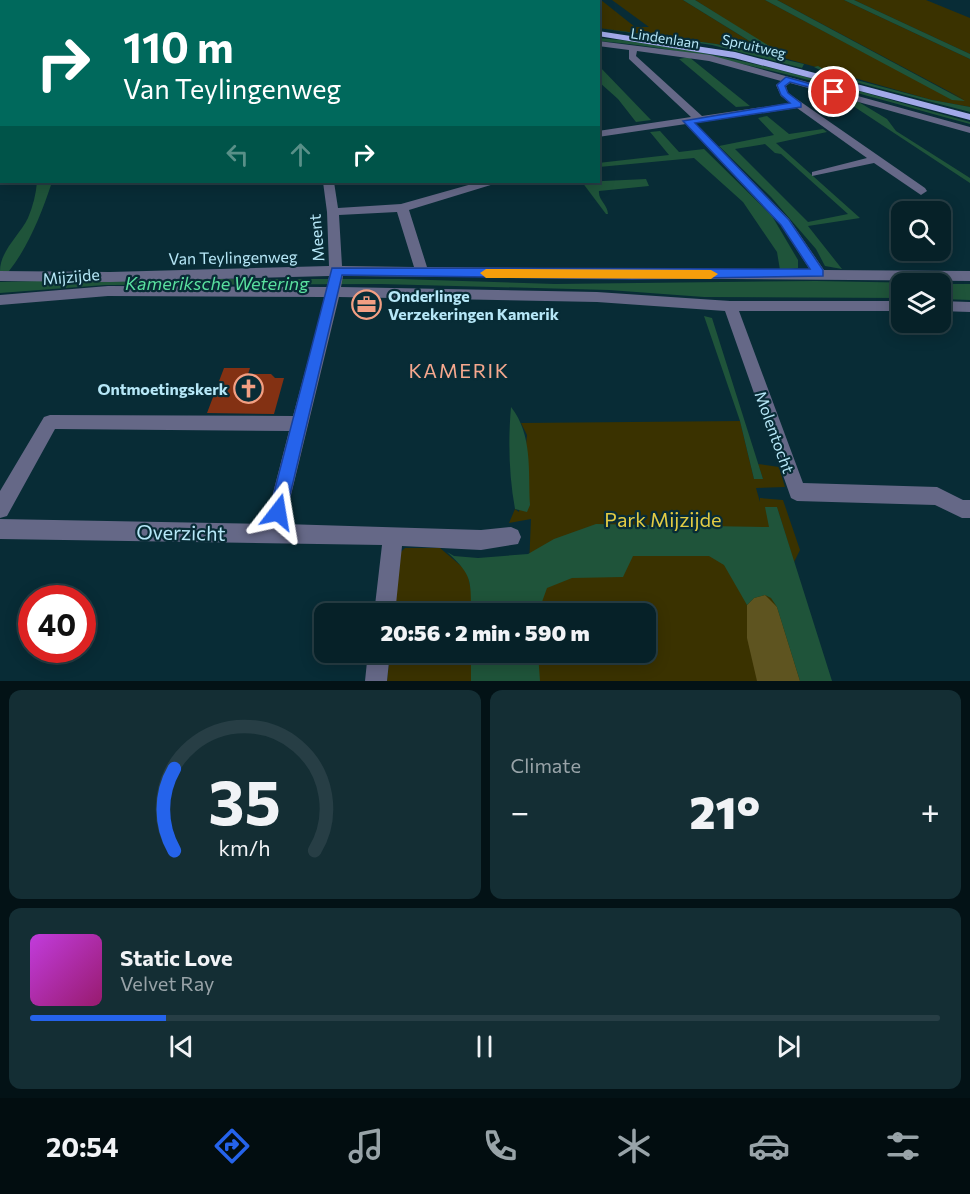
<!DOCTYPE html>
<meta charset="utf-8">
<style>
body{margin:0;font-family:Commissioner,sans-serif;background:#142e34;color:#f1f3f6;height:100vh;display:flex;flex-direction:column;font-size:22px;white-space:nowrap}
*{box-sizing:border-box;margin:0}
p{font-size:20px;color:#98a3a8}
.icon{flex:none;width:33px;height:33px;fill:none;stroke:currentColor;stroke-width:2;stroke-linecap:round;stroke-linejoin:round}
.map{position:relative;height:681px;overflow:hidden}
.side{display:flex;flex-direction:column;gap:9px;padding:9px;background:#031216;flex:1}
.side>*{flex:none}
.guide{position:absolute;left:0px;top:0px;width:600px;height:183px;box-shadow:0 3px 15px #0003,0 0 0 2px #273e45;background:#00695c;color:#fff;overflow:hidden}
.fabs{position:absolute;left:891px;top:201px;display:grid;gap:12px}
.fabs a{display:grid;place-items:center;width:60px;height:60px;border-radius:12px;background:#062128;box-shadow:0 3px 15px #0003,0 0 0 2px #273e45;font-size:30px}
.speed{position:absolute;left:18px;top:585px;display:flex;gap:12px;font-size:30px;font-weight:700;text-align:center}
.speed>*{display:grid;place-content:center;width:78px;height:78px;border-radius:50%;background:#062128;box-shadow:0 3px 15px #0003,0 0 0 2px #273e45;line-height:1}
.speed .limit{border:9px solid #d22;background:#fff;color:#111}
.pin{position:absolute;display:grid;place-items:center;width:51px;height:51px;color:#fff;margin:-26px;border:3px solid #fff;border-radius:50%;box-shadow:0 2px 6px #0007}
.me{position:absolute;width:66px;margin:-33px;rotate:14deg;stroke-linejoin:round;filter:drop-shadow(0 0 4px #0008)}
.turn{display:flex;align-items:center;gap:21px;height:126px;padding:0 24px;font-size:27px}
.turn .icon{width:78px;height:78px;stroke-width:2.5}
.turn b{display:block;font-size:42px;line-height:51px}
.lanes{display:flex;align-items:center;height:57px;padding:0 24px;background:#0003;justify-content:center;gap:30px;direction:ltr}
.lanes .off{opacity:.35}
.big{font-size:45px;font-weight:800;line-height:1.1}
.side .widget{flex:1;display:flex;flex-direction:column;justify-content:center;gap:9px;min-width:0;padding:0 21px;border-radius:12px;background:#142e34}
.side .dial{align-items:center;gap:0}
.dial svg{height:156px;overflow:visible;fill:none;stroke:#273e45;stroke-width:7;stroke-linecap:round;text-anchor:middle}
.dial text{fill:#f1f3f6;stroke:none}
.song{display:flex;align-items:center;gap:18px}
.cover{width:72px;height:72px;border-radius:9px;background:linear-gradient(135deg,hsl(290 70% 55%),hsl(320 70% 35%))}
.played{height:6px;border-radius:3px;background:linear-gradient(90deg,#2563eb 15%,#273e45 15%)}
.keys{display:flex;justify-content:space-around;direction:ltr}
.heat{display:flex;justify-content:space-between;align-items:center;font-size:33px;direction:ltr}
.side .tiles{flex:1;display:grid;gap:9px;grid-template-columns:1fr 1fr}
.widget:last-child{grid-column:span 2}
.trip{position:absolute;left:314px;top:603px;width:342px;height:60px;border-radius:12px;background:#062128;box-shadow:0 3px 15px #0003,0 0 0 2px #273e45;font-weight:800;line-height:60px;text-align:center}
.tab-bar{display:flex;height:96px;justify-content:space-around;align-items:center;background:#020d10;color:#98a3a8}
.tab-bar .icon{width:42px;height:42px}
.tab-bar .current{color:#2563eb}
.tab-bar b{font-size:27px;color:#f1f3f6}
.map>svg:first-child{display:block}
.green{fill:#3a3200}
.forest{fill:#5e5420}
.water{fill:#1f543a;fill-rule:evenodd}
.building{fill:#833113}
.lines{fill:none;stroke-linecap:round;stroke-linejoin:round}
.minor{fill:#656887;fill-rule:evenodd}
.major{fill:#a2a9e9;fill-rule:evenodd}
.route{fill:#2563eb;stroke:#184099;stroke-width:1.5}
.slow{fill:#f59e0b}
.labels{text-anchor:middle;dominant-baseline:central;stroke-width:4.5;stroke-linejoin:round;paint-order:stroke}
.far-street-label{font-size:14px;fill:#b6e7f7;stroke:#082c36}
.street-label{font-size:16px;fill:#b6e7f7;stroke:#082c36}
.poi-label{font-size:16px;font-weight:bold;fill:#b6e7f7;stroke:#082c36;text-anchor:start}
.water-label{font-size:18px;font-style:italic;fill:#59df9e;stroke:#082c36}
.quarter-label{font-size:20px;letter-spacing:1.5px;fill:#f6a88e;stroke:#082c36}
.near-park-label{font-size:20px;fill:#e2cb44;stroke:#082c36}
.near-street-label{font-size:20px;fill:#b6e7f7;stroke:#082c36}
</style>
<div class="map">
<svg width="970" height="681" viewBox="0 0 970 681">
<rect width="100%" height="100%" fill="#082c36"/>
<path class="green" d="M530 0H601L635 27H649L612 0H683L764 50 778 53 695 0H765L863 52 965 100 777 0H844L970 59V107L932 100 784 58 716 44 599 28 598 2Z
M854 0H926L970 18V54Z
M740 421 754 479H763L758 464 779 467 785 487 756 488 760 502V498L783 500 800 550 794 562 777 507 812 681H532L529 653 645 652V614L527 613 531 519 509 523 515 509 519 512 527 435 521 423Z
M405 548H440L467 571 471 590V613L394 614 401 552Z
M390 653H471V681H387Z"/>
<path class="forest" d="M765 595 777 607 800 681H757L747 638V605L754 598Z"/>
<path class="water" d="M683 0H695L779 52 764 50Z
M765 0H777L965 101 952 100Z
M844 0H854L970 54V59Z
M599 28 716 44 804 64 802 68 712 45Z
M599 38C726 49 847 89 970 122V124C847 91 726 52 599 41Z
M689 57 750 106 736 107 679 59Z
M599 66 651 120 636 122 618 99 599 82Z
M818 66 830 73 932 100 970 107V112L832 76 814 67Z
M852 98 887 119 896 131 970 178V183L844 100Z
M767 116 789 134 823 129 827 132 776 143 860 218 808 226 842 269 825 266 816 249 771 197 719 146 774 135 758 118ZM765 144 775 153 781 154 848 214 808 222 735 149Z
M660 131 679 152 704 149 772 216 798 260V268L780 270 777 252 743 202 694 158 599 167 598 163 669 155 650 132Z
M646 179 649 186 599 191C598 200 608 205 608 214H606L582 182Z
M37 182H52C42 212 29 246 9 271H0C0 251 19 236 28 218 33 206 36 194 37 182Z
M111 279H400L555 284 816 281 924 283 902 284 901 298 704 297 609 290 381 284 105 285 0 293V282Z
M940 284H970V300L941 299Z
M704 316 712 318 763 479H754L740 421Z
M511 407C533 435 528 471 530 505L527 512 515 509C509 476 508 441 511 407Z
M765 507H777L832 681H800L777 607 771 598 765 595 754 598 747 605 724 565 709 556H633L623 577 572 578 547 588 538 613 471 614C471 579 472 575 447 552L454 556 478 558 528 554 554 539 596 524 769 527Z
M471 653H538L540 681H471Z"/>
<path class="building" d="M224 368H250L248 374H271L275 378H284L274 414 207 413Z"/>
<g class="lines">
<path class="minor" d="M40 0H48L40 2Z
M153 0H161V2H153Z
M237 0H245V2H237Z
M598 41 710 55 970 127V133L790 83 786 86 788 93 925 188 927 191 921 195 874 163 812 176V172L867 158 797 108 695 123 789 219 824 270 970 271V281L343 276 341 287 597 292 730 301H902V311H739L803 483 937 487 963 500H970V518H962L935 505 797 501 791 498 725 311 597 302 339 297 284 524 481 530 511 527 518 530 521 537 518 544 481 550 402 546 395 614H374L382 545 0 539V519L265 524 289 431 55 429 7 516 0 518V491L44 417 50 415 293 416 325 297 108 296 0 305V295L108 286 327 287 329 276 110 282 0 281V271L110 272 329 266 327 212 323 182H334L338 208 401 204 479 182H495L494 184 409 210 427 267 810 270 781 225 686 124 598 137V131L691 117 629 59V50L598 46ZM637 51 709 61 781 81 776 85 781 96 790 103 702 116 636 56ZM397 212 414 267 342 266 339 215Z
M2 63V70L0 71V64Z
M0 141H2L0 151Z
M103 182H117L111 185Z
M940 301 970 302V312L940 311Z
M368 652H390L387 681H365Z"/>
<path class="major" d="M322 0 337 2H323Z
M598 31 735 52 970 114V120L734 58 598 36Z"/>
</g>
<path class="route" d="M786 77 839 92 834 94 790 82 785 86 788 93 801 103V107L695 123 789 220 823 270V276L632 279 342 275 286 512 284 518 278 521 271 518 269 512 332 268 810 269 781 225 683 121 790 103 781 95 777 85Z"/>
<path class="slow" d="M486 269 711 270 718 274 711 279 486 278 480 273Z"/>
<defs>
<symbol id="office-ring" viewBox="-11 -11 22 22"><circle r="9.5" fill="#082c36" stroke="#f39f83" stroke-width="1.5"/><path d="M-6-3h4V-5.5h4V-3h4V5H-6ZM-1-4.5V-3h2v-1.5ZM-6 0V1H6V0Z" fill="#f39f83"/></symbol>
<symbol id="church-ring" viewBox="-11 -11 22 22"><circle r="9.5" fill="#082c36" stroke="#f39f83" stroke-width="1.5"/><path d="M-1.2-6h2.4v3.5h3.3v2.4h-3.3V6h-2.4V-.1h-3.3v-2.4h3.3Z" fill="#f39f83"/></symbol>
</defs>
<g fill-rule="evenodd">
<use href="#office-ring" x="350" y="288" width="33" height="33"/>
<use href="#church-ring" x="232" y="372" width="33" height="33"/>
</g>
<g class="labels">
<g class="far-street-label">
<text transform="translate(665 38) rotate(9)">Lindenlaan</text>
<text transform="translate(754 46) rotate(13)">Spruitweg</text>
</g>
<g class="street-label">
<text transform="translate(316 238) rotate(-95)">Meent</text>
<text transform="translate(233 257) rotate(-1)">Van Teylingenweg</text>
<text transform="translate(71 276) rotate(-5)">Mijzijde</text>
<text transform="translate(775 432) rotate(70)">Molentocht</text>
</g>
<g class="poi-label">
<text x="388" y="295">Onderlinge<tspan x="388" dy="18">Verzekeringen Kamerik</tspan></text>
<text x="228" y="388" text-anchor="end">Ontmoetingskerk</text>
</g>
<g class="water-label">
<text x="217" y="283">Kameriksche Wetering</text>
</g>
<g class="quarter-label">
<text x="459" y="370">KAMERIK</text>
</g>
<g class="near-park-label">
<text x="663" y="519">Park Mijzijde</text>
</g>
<g class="near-street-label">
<text transform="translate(181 532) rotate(1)">Overzicht</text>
</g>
</g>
</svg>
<div class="fabs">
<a><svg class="icon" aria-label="search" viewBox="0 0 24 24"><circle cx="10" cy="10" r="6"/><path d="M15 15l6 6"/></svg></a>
<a><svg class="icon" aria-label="layers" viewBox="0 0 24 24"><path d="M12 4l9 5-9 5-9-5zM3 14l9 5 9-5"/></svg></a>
</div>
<div class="speed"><div class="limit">40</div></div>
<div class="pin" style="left:834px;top:92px;background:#d93025"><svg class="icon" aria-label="arrive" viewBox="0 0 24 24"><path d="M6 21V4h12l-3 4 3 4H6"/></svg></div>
<svg class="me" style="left:278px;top:512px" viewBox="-20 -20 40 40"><path d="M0-17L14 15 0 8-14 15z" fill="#2563eb" stroke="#fff" stroke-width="4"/></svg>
<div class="trip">20:56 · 2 min · 590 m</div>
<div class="guide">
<div class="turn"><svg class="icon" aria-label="right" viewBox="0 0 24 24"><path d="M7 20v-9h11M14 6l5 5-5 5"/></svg><div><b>110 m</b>Van Teylingenweg</div></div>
<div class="lanes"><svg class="icon off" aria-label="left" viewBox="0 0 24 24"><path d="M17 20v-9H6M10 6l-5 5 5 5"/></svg><svg class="icon off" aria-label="ahead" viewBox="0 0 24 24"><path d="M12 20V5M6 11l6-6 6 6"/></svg><svg class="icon" aria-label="right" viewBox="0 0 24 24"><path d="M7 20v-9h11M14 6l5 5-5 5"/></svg></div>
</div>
</div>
<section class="side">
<div class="tiles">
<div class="widget dial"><svg viewBox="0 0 100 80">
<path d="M14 69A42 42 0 1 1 86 69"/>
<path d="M14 69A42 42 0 0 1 14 27" stroke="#2563eb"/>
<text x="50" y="56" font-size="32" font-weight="700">35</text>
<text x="50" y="72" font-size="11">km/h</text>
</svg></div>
<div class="widget"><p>Climate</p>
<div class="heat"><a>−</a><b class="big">21°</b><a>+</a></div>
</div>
<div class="widget">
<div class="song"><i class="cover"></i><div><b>Static Love</b><p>Velvet Ray</p></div></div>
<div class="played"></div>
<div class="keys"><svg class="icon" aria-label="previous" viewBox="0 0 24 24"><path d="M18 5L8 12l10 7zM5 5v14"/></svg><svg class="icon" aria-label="pause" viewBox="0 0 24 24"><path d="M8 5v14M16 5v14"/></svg><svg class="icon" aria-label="next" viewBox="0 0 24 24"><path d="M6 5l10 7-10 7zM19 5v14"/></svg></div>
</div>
</div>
</section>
<nav class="tab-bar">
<b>20:54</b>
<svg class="icon current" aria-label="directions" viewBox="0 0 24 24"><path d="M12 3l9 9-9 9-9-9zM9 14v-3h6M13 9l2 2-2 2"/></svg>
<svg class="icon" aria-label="music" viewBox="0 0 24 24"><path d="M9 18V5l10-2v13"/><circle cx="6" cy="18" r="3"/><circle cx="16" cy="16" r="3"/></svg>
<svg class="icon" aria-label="phone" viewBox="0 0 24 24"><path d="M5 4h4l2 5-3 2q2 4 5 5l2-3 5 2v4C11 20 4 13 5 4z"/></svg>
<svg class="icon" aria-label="climate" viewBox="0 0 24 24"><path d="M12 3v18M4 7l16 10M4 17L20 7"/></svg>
<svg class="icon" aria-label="car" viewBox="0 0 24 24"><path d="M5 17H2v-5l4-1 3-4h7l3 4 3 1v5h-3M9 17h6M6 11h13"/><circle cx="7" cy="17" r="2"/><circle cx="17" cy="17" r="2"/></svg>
<svg class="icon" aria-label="filters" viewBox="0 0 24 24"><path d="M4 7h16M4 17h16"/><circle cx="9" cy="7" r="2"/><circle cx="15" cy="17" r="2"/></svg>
</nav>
